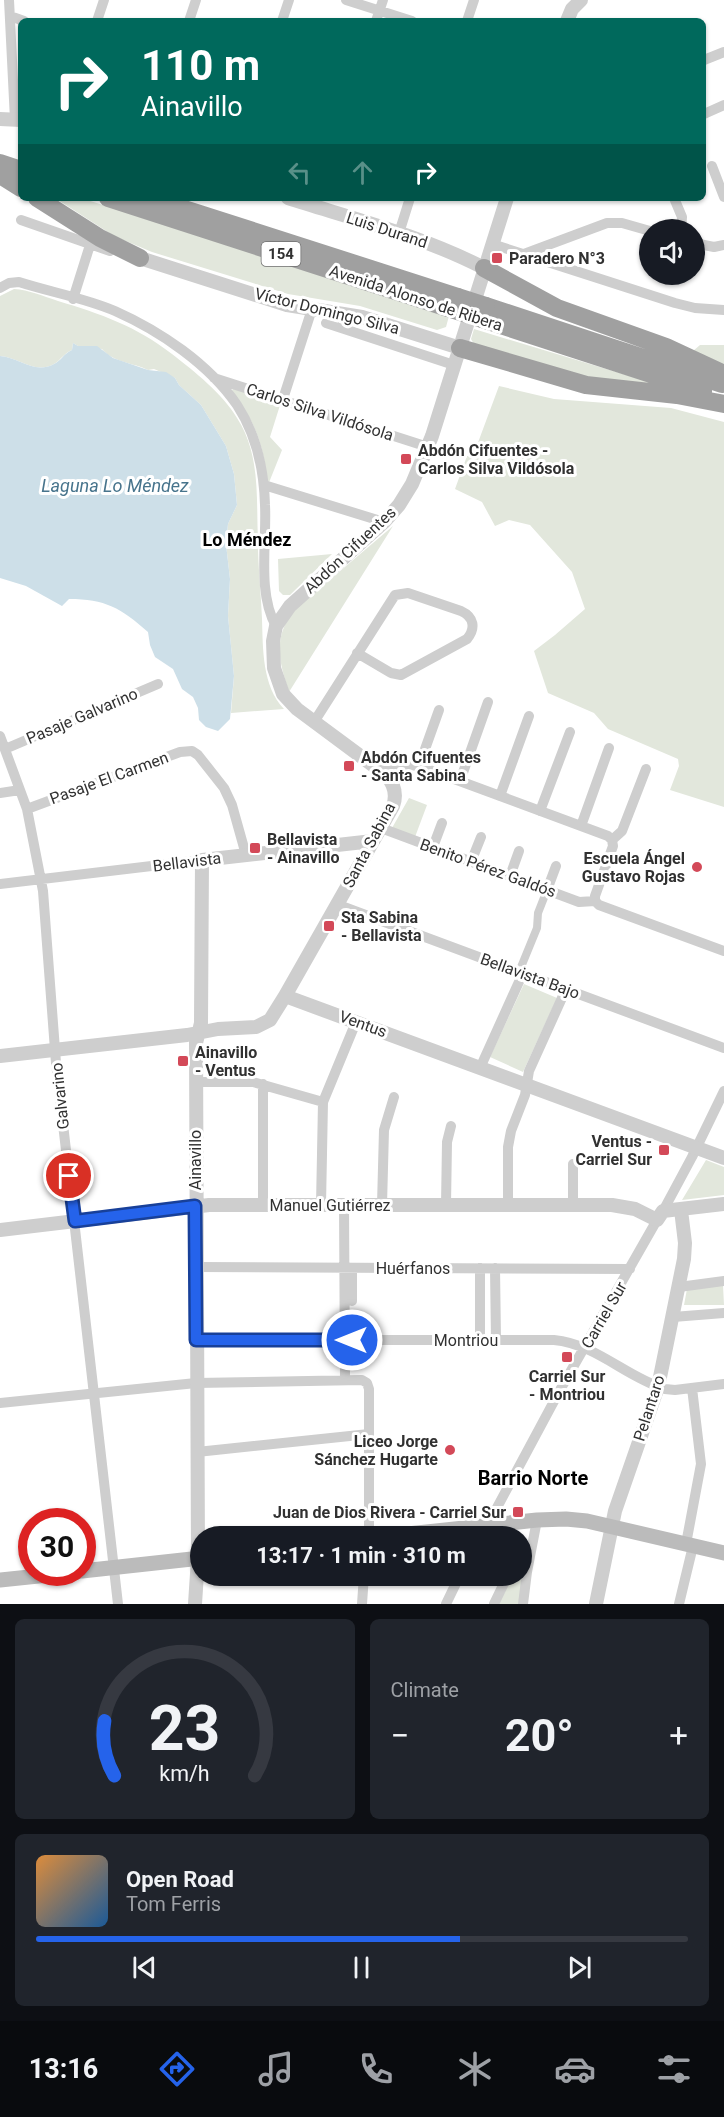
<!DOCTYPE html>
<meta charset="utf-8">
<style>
body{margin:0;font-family:Roboto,sans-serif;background:#20242c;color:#f1f3f6;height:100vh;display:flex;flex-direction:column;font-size:22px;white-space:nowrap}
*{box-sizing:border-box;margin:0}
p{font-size:20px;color:#9ea1a6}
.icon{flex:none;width:33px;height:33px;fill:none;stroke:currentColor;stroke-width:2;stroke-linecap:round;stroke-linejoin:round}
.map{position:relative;height:1604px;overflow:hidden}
.drawer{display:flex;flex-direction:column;gap:15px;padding:15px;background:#0d0f14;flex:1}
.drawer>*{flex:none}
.guide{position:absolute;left:18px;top:18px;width:688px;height:183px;border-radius:9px;box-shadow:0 2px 4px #0004;background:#00695c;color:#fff;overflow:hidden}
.controls{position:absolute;left:639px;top:219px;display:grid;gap:12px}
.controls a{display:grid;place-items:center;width:66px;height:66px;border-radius:50%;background:#171b24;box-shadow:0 2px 4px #0004;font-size:30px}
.speed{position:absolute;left:18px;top:1508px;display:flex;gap:12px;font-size:30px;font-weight:700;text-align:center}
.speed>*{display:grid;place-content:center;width:78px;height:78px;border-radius:50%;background:#171b24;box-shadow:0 2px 4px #0004;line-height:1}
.speed .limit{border:9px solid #d22;background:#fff;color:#111}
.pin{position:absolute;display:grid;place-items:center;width:51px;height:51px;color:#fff;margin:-26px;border:3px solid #fff;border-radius:50%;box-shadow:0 2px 6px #0007}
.me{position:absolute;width:66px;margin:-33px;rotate:270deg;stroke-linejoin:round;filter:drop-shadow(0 0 4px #0008)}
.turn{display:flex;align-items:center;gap:21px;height:126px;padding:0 24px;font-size:27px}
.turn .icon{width:78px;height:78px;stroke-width:2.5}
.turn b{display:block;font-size:42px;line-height:51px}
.lanes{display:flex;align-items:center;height:57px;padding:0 24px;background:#0003;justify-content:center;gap:30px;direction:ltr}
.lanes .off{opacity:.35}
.big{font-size:45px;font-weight:700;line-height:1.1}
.drawer .card{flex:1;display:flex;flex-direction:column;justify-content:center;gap:9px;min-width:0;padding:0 21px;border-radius:9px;background:#20242c}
.drawer .dial{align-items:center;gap:0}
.dial svg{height:156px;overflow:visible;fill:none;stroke:#363941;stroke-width:7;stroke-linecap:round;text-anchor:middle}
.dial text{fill:#f1f3f6;stroke:none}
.song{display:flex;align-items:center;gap:18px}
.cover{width:72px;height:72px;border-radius:9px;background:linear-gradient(135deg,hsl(30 70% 55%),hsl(210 70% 35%))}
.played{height:6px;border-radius:3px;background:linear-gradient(90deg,#2563eb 65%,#363941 65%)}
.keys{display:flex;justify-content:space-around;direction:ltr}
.heat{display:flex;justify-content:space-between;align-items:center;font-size:33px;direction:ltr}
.drawer .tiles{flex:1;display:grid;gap:15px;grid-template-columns:1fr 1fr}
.card:last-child{grid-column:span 2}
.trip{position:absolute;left:190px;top:1526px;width:342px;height:60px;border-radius:30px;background:#171b24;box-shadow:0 2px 4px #0004;font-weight:700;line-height:60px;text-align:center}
.menu{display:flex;height:96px;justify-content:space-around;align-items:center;background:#090b0e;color:#9ea1a6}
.menu .icon{width:42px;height:42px}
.menu .selected{color:#2563eb}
.menu b{font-size:27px;color:#f1f3f6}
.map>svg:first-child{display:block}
.green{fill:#e2e7dc}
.water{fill:#cddfe8}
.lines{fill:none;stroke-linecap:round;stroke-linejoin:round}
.pedestrian{stroke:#cecece;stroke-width:8}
.minor{stroke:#cecece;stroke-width:10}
.tertiary{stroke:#cecece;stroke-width:14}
.secondary{stroke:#bbb;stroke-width:15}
.trunk{stroke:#a0a0a0;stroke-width:18}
.trunk-bridge{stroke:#a0a0a0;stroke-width:18}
.route-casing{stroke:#184099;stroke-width:15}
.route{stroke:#2563eb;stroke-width:10}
.poi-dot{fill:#d34958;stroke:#fff;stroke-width:2}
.labels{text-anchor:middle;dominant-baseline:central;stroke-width:6;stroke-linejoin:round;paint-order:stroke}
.shield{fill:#fff;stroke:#6f6f6f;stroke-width:1.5}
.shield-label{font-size:15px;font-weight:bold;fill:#313131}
.street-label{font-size:16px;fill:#313131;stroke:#fff}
.poi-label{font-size:16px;font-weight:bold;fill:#313131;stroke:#fff;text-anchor:start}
.water-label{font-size:18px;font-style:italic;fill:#47748c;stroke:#fff}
.neighbourhood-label{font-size:18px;font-weight:bold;fill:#000;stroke:#fff}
.quarter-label{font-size:20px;font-weight:bold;fill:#000;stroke:#fff}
</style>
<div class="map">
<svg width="724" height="1604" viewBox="0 0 724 1604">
<rect width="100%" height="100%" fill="#fff"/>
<path class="green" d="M55 198H81L449 316 446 327 437 330 360 306 288 294 152 252 114 236Z
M14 289C29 290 43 296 58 301 101 314 136 326 172 354 194 371 223 394 237 418 261 455 256 499 258 542 258 567 261 593 262 619 263 649 262 686 284 709L231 713 234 676 228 616 230 579 226 544 228 524 237 505 234 474 226 446 201 405 179 385 175 378 154 369 148 370C134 363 112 362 102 349L78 346 73 343 72 350C63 354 61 360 54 364 34 375 19 357 0 356V296Z
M474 329 666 387 602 384 475 346 471 339Z
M700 345H724V365L693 351Z
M499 386 554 399 671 408 724 422V807L670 790 679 766 678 759 608 729 594 713 548 693 534 651 555 635 585 609 572 572 530 525 509 520 495 526 482 502 455 489 467 456H473Z
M233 388 281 402 270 437 282 450 268 485C263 444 257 425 232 391Z
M393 526 289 692C279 661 273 641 292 612Z
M332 554 290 595H283L279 591 278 559Z
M409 798 427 805 415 837 392 828Z
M524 984 557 998 523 1072 490 1057Z
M706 1160 724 1167V1195L682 1200Z
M723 1285 724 1305H684L687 1289Z
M513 1575H519L523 1579 521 1604H497Z"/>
<path class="water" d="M73 343 78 346H97L113 358 148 370 166 372 175 378 179 385 201 405 226 446 234 474 237 505 228 524 226 544 230 579 228 616 234 676 230 719 218 731 206 727 199 720 198 708 193 697 182 689 173 669 155 657 150 645 148 632C121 608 105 599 69 599L62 606 26 586 0 578V356C19 357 34 375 54 364 62 360 62 355 72 350Z"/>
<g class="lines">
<path class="pedestrian" d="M519 972 537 928 538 913 547 890"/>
<path class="minor" d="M9 0 15 120
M346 0 412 21
M10 16 24 21
M97 21 104 0
M189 21 196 0
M282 21 289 0
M376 21 383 0
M467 21 474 0
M704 60 724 52
M704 114 724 105
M712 166 724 197
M674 198 682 217 681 230
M21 220 110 251
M399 233 410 198
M694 243 714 247 724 245
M492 244 675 303 695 308 724 310
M524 254 607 223H622L650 231
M0 288 9 283 19 282C50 292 85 298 115 311 160 331 209 364 237 405 256 434 264 471 265 505 267 542 257 593 276 626
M73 299 90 245
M326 323 454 365
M214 378 428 447
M283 399 312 309
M264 485 384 522
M314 722 395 595 408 593 461 611C474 617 476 628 467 639L401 675 391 673 357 653
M0 736 27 809 43 891 56 1063 118 1604
M5 749 158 684
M419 766 439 710
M381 770 408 765 419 766 608 836 612 840
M460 781 488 702
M0 793 20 790
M500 796 529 716
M27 809 180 752 192 751 198 755 224 788 232 805 246 855
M540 811 570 732
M581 826 609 748
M381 828 579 902 595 901
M612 840 622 831 646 769
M433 847 442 823
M471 862 481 837
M510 876 519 851
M0 884 202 860
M547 890 556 866
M595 901 599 905 724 951
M595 901V896L613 846 612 840
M336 904 724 1048
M480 1068 523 973
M195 1082H253L323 1102
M263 1205V1084
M321 1205 323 1102 356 1022
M344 1205 345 1379
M382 1205 384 1130 394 1097
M446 1205 447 1142 451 1126
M508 1205V1147L511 1131 525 1095 529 1071 566 989
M573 1205V1164
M663 1211 692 1157 724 1091
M196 1267 630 1269
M480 1268V1340
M495 1268 496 1340
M679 1287 724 1281
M352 1301V1268
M673 1317 724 1313
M196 1340H554C596 1344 626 1377 665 1389L675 1390 724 1384
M0 1403 196 1383 362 1380 367 1383 369 1389V1526L367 1536
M197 1452 369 1434
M478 1536 493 1515 560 1390 657 1220
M686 1544 701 1464 692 1388
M362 1604 364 1575
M446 1604 460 1575
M494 1604 508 1575
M523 1604 527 1572 537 1520
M679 1604 693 1546"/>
<path class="tertiary" d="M567 21 572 9 581 0
M0 119 21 120
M288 198C354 219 422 236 484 268
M140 258 287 305 362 317 460 348
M285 996 724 1158
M0 1056 187 1035 218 1029 256 1027 270 1020 285 996 393 806C397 795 394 784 386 775L297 709 283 694 274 668 273 641 276 626 290 606 384 522 399 505 412 484 432 436 507 198
M0 1230 209 1205H612L635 1209 657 1220 663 1211 724 1204
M195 1604 198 1558 196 1043 201 1023 202 860 373 841
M596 1604 615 1511 658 1387 684 1259 685 1243 681 1210"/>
<path class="secondary" d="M389 1536 537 1520 566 1519 587 1521 724 1553
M82 1571 201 1558
M0 1580 77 1572"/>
<path class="trunk" d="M0 163 21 170
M0 175 21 188
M37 198 100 238 140 258
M108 198 454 310
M150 198 458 297
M484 268 557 308 666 347 724 374
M486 306 722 384
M482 319 703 391
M460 348 586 385 677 395 724 404"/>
<path class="trunk-bridge" d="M458 297 486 306
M454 310 482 319"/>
</g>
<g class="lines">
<defs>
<path id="route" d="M69 1176 75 1221 195 1206 196 1340H352"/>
</defs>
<use href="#route" class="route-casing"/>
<use href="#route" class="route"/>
</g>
<g class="poi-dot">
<rect x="491" y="252" width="12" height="12" rx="3"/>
<rect x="400" y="453" width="12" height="12" rx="3"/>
<rect x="343" y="760" width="12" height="12" rx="3"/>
<rect x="249" y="842" width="12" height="12" rx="3"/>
<circle cx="697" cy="867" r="6"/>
<rect x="323" y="920" width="12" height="12" rx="3"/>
<rect x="177" y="1055" width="12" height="12" rx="3"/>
<rect x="658" y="1144" width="12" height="12" rx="3"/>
<rect x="561" y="1351" width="12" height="12" rx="3"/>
<circle cx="450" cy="1450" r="6"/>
<rect x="512" y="1506" width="12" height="12" rx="3"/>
</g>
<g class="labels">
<rect class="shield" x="261.5" y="242" width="39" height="24" rx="4.5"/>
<g class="shield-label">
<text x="281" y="254">154</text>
</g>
<g class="street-label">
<text transform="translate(387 230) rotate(18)">Luis Durand</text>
<text transform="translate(416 298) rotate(18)">Avenida Alonso de Ribera</text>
<text transform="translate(327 311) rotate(14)">Víctor Domingo Silva</text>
<text transform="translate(320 412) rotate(18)">Carlos Silva Vildósola</text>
<text transform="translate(350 550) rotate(-43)">Abdón Cifuentes</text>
<text transform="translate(82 716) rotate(-23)">Pasaje Galvarino</text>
<text transform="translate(109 778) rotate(-20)">Pasaje El Carmen</text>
<text transform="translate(369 845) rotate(-62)">Santa Sabina</text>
<text transform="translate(187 862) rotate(-7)">Bellavista</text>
<text transform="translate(488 868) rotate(20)">Benito Pérez Galdós</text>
<text transform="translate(530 976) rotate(20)">Bellavista Bajo</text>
<text transform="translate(363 1024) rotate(20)">Ventus</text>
<text transform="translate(60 1096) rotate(-96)">Galvarino</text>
<text transform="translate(195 1160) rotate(-90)">Ainavillo</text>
<text x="330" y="1205">Manuel Gutiérrez</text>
<text x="413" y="1268">Huérfanos</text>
<text transform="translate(604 1315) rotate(-60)">Carriel Sur</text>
<text x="466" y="1340">Montriou</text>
<text transform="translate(649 1408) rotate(-72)">Pelantaro</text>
</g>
<g class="poi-label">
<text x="509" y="258">Paradero N°3</text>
<text x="418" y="450">Abdón Cifuentes -<tspan x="418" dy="18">Carlos Silva Vildósola</tspan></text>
<text x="361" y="757">Abdón Cifuentes<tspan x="361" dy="18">- Santa Sabina</tspan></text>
<text x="267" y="839">Bellavista<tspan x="267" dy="18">- Ainavillo</tspan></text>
<text x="685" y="858" text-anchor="end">Escuela Ángel<tspan x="685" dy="18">Gustavo Rojas</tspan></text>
<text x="341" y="917">Sta Sabina<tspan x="341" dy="18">- Bellavista</tspan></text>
<text x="195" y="1052">Ainavillo<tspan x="195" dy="18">- Ventus</tspan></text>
<text x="652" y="1141" text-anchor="end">Ventus -<tspan x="652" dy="18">Carriel Sur</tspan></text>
<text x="567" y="1376" text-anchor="middle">Carriel Sur<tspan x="567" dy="18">- Montriou</tspan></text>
<text x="438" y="1441" text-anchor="end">Liceo Jorge<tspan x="438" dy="18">Sánchez Hugarte</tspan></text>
<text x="506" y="1512" text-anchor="end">Juan de Dios Rivera - Carriel Sur</text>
</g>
<g class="water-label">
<text x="115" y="485">Laguna Lo Méndez</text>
</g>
<g class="neighbourhood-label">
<text x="247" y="539">Lo Méndez</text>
</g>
<g class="quarter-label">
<text x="533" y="1478">Barrio Norte</text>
</g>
</g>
</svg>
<div class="controls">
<a><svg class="icon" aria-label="sound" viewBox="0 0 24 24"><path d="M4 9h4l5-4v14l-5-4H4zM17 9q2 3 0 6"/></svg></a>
</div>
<div class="speed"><div class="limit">30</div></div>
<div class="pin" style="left:69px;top:1176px;background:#d93025"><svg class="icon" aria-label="arrive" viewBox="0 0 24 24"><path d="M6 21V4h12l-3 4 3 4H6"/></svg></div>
<svg class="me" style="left:352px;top:1340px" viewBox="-20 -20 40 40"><circle r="17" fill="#2563eb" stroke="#fff" stroke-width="3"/><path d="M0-11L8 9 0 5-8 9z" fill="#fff"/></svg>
<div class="trip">13:17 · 1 min · 310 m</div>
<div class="guide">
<div class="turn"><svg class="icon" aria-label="right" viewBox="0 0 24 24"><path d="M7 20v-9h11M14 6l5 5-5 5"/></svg><div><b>110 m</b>Ainavillo</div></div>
<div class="lanes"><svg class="icon off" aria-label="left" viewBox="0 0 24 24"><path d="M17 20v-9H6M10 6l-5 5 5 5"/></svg><svg class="icon off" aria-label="ahead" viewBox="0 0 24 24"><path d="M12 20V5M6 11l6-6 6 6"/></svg><svg class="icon" aria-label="right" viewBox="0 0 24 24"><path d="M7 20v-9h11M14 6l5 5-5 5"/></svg></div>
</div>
</div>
<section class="drawer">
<div class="tiles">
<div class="card dial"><svg viewBox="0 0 100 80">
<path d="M14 69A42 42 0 1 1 86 69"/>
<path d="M14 69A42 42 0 0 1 9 41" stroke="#2563eb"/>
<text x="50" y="56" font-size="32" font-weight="700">23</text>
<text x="50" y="72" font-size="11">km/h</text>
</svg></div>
<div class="card"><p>Climate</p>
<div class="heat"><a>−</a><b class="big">20°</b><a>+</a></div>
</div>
<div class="card">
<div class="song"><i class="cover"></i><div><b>Open Road</b><p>Tom Ferris</p></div></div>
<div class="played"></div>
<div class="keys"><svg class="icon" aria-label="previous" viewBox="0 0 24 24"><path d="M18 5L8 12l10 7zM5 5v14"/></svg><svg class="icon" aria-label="pause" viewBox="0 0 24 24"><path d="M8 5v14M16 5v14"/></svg><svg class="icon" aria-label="next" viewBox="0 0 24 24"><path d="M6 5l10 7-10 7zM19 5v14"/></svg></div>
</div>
</div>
</section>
<nav class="menu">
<b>13:16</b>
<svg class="icon selected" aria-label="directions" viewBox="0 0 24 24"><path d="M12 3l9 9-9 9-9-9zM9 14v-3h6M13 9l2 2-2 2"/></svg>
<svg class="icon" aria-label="music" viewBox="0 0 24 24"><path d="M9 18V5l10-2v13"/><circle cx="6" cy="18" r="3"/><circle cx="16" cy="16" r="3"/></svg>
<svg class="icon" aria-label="phone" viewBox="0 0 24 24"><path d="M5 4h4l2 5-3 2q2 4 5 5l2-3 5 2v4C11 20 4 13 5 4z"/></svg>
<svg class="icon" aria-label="climate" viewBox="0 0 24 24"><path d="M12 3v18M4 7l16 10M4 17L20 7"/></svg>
<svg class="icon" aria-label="car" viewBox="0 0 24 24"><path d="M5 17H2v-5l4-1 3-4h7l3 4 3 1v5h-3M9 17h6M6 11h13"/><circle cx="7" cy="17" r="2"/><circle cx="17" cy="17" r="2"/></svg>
<svg class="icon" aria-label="filters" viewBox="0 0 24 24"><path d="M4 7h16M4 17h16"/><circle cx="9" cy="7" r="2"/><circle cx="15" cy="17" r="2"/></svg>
</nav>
